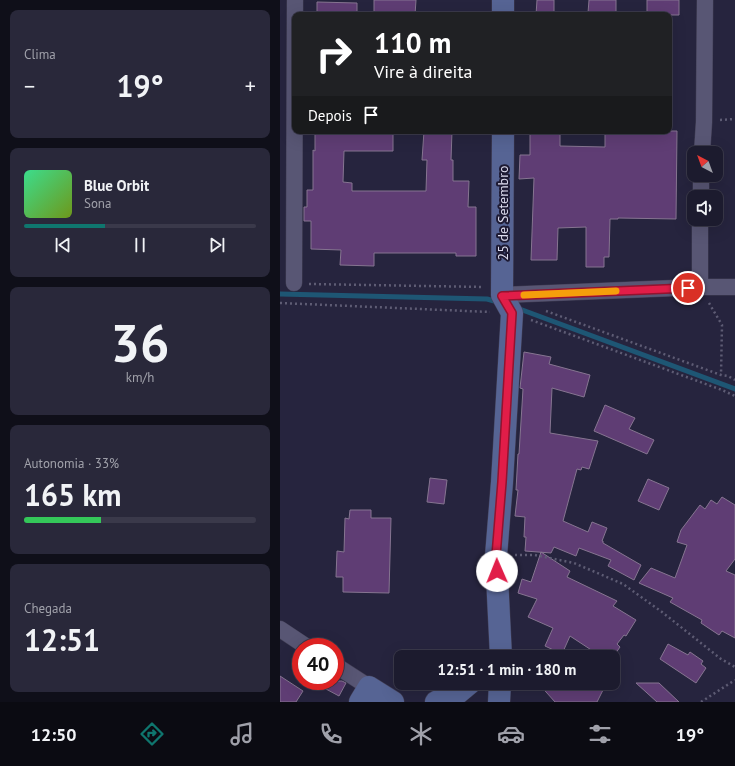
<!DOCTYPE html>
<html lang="pt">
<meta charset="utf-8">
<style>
body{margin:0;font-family:"PT Sans",sans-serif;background:#29283a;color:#f1f3f6;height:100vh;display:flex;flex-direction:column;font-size:15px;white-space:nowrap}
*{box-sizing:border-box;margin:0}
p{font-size:13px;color:#a0a1aa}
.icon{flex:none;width:22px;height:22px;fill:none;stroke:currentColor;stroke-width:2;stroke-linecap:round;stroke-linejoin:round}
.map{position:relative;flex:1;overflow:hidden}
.details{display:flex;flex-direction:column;gap:10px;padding:10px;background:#0f0f19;width:280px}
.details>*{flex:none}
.guide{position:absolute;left:12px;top:12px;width:380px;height:122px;border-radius:8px;box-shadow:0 4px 16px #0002,0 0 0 1px #3a394a;background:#202124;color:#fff;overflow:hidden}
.needle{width:26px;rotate:319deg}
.buttons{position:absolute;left:407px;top:146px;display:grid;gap:8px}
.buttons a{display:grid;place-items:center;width:36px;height:36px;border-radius:8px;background:#1c1b2e;box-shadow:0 4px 16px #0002,0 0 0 1px #3a394a;font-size:20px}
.speed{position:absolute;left:12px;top:638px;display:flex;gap:8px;font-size:20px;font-weight:700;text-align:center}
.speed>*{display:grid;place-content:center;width:52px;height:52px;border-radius:50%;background:#1c1b2e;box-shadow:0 4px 16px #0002,0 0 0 1px #3a394a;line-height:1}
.speed .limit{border:6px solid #d22;background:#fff;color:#111}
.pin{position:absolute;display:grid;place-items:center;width:34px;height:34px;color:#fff;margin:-17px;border:2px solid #fff;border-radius:50%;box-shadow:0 1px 4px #0007}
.me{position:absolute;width:44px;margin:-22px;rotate:359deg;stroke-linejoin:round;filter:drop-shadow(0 0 3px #0008)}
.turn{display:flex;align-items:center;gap:14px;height:84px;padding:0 16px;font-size:18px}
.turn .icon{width:52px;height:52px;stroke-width:2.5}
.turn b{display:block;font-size:28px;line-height:34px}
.then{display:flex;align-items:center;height:38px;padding:0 16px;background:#0003;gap:8px;font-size:15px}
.big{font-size:30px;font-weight:700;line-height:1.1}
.details .card{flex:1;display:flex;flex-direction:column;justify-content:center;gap:6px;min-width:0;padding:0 14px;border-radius:8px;background:#29283a}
.details .dial{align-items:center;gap:0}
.dial b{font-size:52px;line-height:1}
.song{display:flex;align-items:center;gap:12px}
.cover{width:48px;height:48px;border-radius:6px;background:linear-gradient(135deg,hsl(150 70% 55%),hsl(80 70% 35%))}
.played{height:4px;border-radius:2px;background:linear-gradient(90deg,#0f766e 35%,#3a394a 35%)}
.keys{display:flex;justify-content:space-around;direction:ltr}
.heat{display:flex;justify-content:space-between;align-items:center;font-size:22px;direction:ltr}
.charge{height:6px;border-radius:3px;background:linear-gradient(90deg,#34c759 33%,#3a394a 0)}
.trip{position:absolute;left:114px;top:650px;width:226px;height:40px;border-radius:8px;background:#1c1b2e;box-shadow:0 4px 16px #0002,0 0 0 1px #3a394a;font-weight:700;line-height:40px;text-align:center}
.menu{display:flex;height:64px;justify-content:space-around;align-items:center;background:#0b0b12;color:#a0a1aa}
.menu .icon{width:28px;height:28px}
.menu .active{color:#0f766e}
.menu b{font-size:18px;color:#f1f3f6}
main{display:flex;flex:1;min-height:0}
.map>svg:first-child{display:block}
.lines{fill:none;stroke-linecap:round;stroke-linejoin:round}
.stream{stroke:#1e5674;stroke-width:5}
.building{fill:#5f3d74;stroke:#867591}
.street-casing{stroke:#413e54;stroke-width:17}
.secondary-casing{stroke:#413e54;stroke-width:23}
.path{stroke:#5e5c74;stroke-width:2.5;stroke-dasharray:2 3;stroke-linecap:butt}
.street{stroke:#585674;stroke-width:16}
.secondary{stroke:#566494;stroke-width:22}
.route-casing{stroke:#92132f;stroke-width:10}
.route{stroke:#e11d48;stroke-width:7}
.slow{stroke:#f59e0b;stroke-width:7}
.labels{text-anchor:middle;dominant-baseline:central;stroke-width:4;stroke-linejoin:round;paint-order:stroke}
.street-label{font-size:14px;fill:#dcdbed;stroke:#1d1a33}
</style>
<main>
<section class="details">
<div class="card"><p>Clima</p>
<div class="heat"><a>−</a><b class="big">19°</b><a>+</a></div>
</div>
<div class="card">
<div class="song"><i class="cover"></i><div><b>Blue Orbit</b><p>Sona</p></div></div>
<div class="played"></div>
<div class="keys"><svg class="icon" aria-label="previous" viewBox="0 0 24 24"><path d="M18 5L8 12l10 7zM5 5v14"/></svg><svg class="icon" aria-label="pause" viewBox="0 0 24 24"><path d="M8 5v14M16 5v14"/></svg><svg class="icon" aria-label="next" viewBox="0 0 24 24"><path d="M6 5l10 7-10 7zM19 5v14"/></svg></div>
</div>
<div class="card dial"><b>36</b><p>km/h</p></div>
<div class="card"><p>Autonomia · 33%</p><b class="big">165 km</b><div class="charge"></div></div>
<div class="card"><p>Chegada</p><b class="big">12:51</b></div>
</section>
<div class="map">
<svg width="455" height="702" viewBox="0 0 455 702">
<rect width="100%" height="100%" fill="#26243e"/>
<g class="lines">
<path class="stream" d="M0 294 207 299 218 302
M237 308 455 389"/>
</g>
<path class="building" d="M94 0H136L135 15H94Z
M257 0H274V15H256Z
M309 0H336V13H308Z
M367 0H399V15H367Z
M37 2 77 3V15H37Z
M35 131H113V151H64L63 182 72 183V191H146L147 160H142L144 131H172L171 160H173V181H189L188 207H196V256H176V253H94V266L60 265 61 250 31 249V221H24V207H27V190H33V150L35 151Z
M250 131H280V146L325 147V131H397L396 219 338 218V219H330L329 257H324V267H306V227L278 228 277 260H251L254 178 239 179 240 155H250Z
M244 352 271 357 269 364 310 375 304 397 272 388 270 433 318 441 309 469 302 467 301 470 297 469 283 521 308 532 312 522 327 528 322 541H323V543L361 565 354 580 328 566 331 560 299 548 296 556 274 547 271 553 245 551 246 537H244L245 517 235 516 238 490H236L238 454H239L243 389 240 388Z
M325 405 355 418 349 429 374 440 367 454 314 431Z
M150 478 167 480 164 504 147 502Z
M368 479 389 488 379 510 358 501Z
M442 497 455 505V559L446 571 455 575V638L442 631 439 635 421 623 422 620 390 602 393 598 359 583 371 568 395 578 407 545 397 542 401 530 420 505 425 509 431 500 437 504Z
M70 510H91V518H111L109 593 63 592V577H56L57 551 64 552 65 518 69 519Z
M261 552 290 571 287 577 337 601 333 606 356 620 346 636 344 635 337 644 340 647 333 657H322L290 636 282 654 265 646 273 628 248 617 257 599 238 593 242 579 251 582Z
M388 644 408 655 410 652 423 661 421 664 426 668 416 683 380 659Z
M0 676 23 691 16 702H0Z
M31 681H62L66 683 59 696Z
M258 683H320L317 688 323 690 317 702H275Z
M356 683H379L399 702H377Z"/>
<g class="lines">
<defs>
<path id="street" d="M422 153 424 122 425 0
M421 197V175
M14 283 15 0
M420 287V219
M222 295 420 287H455
M0 629 27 647
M55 665 89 687"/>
<path id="secondary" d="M223 15V0
M221 657 216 556 222 482 232 313 222 295 223 131
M80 702 89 687 113 702
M156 702 178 693 190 683
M219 702 220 683"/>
</defs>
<use href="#street" class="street-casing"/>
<use href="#secondary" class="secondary-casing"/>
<path class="path" d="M440 120 455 119
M29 284 204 287
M0 303 210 312
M429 303 442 325 441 375
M266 311 441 375 448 376 455 380
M251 320 442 390 455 396
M235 555H255L294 563 343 584 382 612 441 659 455 667
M421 702 455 680"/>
<use href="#street" class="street"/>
<use href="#secondary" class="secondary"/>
</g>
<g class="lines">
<defs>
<path id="route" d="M217 571 216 556 222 482 232 313 222 296 408 288"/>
</defs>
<use href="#route" class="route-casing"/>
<use href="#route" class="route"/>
<path class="slow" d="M244 295 336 291"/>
</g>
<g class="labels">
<g class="street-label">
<text transform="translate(223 213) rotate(-90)">25 de Setembro</text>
</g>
</g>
</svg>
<div class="buttons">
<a><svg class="needle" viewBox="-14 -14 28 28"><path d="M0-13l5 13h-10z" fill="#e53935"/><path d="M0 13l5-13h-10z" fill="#a0a1aa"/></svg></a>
<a><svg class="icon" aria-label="sound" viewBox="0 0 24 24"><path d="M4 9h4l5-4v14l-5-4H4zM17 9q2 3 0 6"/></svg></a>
</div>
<div class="speed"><div class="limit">40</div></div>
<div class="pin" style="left:408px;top:288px;background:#d93025"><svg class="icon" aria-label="arrive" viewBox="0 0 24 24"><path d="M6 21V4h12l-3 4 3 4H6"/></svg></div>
<svg class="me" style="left:217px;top:571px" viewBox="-20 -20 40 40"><circle r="19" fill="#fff"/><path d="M0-13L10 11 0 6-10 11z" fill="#e11d48"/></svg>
<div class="trip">12:51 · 1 min · 180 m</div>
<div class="guide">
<div class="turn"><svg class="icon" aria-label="right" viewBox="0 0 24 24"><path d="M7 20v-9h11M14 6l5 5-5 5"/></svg><div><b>110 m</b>Vire à direita</div></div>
<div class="then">Depois<svg class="icon" aria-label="arrive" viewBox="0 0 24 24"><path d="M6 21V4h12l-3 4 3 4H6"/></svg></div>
</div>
</div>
</main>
<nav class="menu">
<b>12:50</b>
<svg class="icon active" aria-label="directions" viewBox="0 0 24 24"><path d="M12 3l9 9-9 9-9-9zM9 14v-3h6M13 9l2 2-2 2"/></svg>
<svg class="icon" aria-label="music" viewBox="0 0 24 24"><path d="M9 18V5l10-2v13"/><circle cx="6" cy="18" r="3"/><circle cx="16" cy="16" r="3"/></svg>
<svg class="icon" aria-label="phone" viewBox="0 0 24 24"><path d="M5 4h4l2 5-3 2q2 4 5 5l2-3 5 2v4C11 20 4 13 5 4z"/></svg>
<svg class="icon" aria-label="climate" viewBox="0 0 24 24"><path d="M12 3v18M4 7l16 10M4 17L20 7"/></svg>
<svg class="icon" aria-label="car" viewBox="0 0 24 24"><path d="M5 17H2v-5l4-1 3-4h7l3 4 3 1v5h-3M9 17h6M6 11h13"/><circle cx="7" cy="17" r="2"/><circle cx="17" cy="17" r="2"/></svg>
<svg class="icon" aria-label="filters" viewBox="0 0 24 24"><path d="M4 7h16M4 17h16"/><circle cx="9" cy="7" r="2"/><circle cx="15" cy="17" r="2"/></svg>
<b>19°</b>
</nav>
